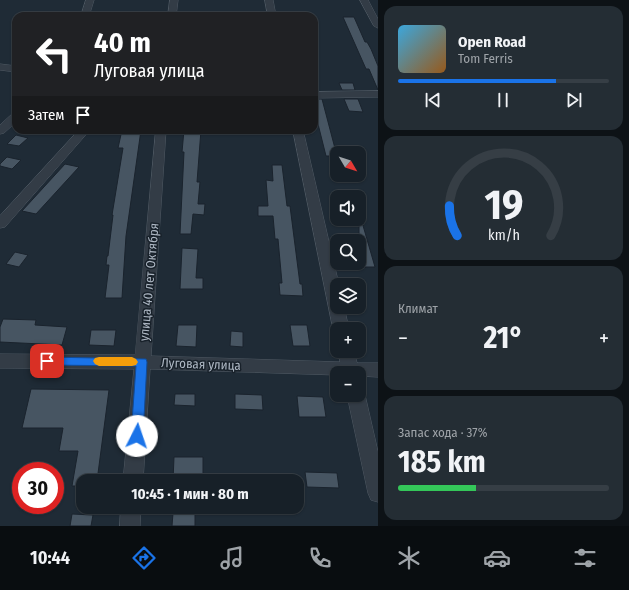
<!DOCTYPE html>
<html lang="ru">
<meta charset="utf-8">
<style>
body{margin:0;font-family:"Fira Sans Condensed",sans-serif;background:#242d34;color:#f1f3f6;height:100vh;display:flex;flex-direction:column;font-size:15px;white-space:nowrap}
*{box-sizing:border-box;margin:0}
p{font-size:13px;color:#9ea3a8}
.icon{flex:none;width:22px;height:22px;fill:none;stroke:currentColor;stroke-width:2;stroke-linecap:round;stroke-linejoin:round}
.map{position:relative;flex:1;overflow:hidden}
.side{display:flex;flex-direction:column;gap:6px;padding:6px;background:#0d1216;width:251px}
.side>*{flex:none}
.top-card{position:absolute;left:12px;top:12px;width:306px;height:122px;border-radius:12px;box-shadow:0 1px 3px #0004,0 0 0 1px #363e45;background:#202124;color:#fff;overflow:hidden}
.needle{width:26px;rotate:129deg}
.tools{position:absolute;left:330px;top:146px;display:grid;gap:8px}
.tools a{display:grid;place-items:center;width:36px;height:36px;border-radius:8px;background:#172028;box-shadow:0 1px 3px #0004,0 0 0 1px #363e45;font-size:20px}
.speed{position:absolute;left:12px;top:462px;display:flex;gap:8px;font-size:20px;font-weight:700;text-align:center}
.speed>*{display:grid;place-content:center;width:52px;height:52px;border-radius:50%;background:#172028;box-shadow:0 1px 3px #0004,0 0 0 1px #363e45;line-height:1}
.speed .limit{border:6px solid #d22;background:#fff;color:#111}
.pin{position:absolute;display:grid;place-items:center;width:34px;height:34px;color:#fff;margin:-17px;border-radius:8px;box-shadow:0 2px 6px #0006}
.me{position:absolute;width:44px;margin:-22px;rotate:4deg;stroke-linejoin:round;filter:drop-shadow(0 0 3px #0008)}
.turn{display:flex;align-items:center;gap:14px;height:84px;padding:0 16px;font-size:18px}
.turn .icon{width:52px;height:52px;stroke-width:2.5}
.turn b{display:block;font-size:28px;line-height:34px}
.then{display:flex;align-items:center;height:38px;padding:0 16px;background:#0003;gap:8px;font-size:15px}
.big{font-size:30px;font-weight:700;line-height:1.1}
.side .widget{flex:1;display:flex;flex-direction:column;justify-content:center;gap:6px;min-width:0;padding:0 14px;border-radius:12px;background:#242d34}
.side .dial{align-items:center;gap:0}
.dial svg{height:104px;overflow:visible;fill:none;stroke:#363e45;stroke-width:7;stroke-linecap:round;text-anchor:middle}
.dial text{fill:#f1f3f6;stroke:none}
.song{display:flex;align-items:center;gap:12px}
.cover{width:48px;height:48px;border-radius:6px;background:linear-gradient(135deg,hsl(200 70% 55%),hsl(30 70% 35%))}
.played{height:4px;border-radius:2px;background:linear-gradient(90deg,#1a73e8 75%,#363e45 75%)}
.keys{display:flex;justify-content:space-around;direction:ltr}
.heat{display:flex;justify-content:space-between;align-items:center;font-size:22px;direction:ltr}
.charge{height:6px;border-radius:3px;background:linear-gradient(90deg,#34c759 37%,#363e45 0)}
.trip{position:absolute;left:76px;top:474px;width:228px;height:40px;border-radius:12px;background:#172028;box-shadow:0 1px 3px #0004,0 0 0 1px #363e45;font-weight:700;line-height:40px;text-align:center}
.dock{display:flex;height:64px;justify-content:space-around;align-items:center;background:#090d10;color:#9ea3a8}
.dock .icon{width:28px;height:28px}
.dock .active{color:#1a73e8}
.dock b{font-size:18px;color:#f1f3f6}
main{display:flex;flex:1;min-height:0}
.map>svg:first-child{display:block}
.building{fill:#475562;stroke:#1a232d}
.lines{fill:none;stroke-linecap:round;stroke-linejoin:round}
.minor-casing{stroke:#505a64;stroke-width:1}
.minor{fill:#333c46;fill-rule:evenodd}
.route{fill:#1a73e8;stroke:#114b97}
.slow{fill:#f59e0b}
.labels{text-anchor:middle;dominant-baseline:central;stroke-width:3;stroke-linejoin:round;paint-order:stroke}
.street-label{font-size:13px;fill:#adb7c3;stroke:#18212a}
</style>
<main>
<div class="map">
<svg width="378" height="526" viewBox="0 0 378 526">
<rect width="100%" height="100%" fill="#1f2b36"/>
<path class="building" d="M343 17H354L365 42H367L371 49 378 66V90L369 69H366Z
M339 83H353L355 90H342Z
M314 99H322L337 156H326L314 108Z
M344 99H358L363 112 349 111Z
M122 130H141L126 236 122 298H105L109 265H106L107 256H108L113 215H112L123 148H118Z
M184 130H201L197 182H200L198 204H205L204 215 193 214 191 234H180L184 152H182Z
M16 135 28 138 19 146 7 144Z
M7 157 21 160 12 169 0 166V164Z
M65 164 79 167 36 214 22 211Z
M272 165H282L287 206H290L300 284H302L303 296 280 295 279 283H282L278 239H275L273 216H258V206H268L266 180 273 181Z
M362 222 375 267H359V223Z
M182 248 198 249 196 278H203V289H180Z
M15 252 28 255 19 267 6 264Z
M3 319 36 320 35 325 67 327 62 345 0 342V327Z
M178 325H197L196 347 176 346Z
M290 325H307L310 346H293Z
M91 330H116L114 346 89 345Z
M231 331 243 332V347L230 346Z
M31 389 109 390 97 481H83V486H72L78 451H59L63 428H22Z
M175 394H195V406L174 405Z
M235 394 262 395 263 410 235 409Z
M297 396 323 397 326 417H299Z
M174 457H203V481H173Z
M305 472 337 473 339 488 307 487Z
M173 513H195V526H172Z
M72 514 93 515 91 526H70Z"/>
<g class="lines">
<defs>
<path id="minor" d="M86 0H94L89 16H81Z
M170 0H178L176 16H168Z
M265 0H273L276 16H268Z
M360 0H368L378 19V28L374 26Z
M0 64 16 66V72L0 70Z
M378 91V97L314 98V92Z
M16 113V122L4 133 0 134V125L12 114Z
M79 130H90L5 227 0 228V216Z
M156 130H166L151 356 340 362 338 351H354L357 363H378V377L359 376V373H337V375L150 369 143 481H123L134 369 0 368V354L135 355Z
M293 130H303L339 285H337V307H344L349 329H337V334L333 329Z
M359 389 362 390 365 395 378 452V502L371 500 368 493 347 395H359Z
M121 507H141L140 526H120Z"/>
</defs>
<use href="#minor" class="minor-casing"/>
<use href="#minor" class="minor"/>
</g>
<path class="route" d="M47 357 146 359 147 362 143 436 141 440 137 442 132 440 131 436 136 366 47 365 44 364 42 361 44 358Z"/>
<path class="slow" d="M99 357H132L136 359 138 362 136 365 132 366H99L95 364 93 361 95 358Z"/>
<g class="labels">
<g class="street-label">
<text transform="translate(149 282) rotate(-85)">улица 40 лет Октября</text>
<text transform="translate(201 364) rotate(2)">Луговая улица</text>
</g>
</g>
</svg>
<div class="tools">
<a><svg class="needle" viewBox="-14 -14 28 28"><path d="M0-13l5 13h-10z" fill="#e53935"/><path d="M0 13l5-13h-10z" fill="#9ea3a8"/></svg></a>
<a><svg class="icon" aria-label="sound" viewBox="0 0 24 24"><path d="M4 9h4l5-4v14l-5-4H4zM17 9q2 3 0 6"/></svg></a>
<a><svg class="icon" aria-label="search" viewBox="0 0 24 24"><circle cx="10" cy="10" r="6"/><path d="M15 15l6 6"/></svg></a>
<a><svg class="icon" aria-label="layers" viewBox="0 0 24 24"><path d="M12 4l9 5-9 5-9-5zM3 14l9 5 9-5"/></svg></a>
<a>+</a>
<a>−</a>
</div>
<div class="speed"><div class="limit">30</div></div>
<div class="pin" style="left:47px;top:361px;background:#d93025"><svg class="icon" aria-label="arrive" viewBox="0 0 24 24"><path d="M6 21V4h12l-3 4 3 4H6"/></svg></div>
<svg class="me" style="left:137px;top:436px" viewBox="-20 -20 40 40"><circle r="19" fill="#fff"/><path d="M0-13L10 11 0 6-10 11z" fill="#1a73e8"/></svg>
<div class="trip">10:45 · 1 мин · 80 m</div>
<div class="top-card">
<div class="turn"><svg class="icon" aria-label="left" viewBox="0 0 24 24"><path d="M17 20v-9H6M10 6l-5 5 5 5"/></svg><div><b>40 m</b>Луговая улица</div></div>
<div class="then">Затем<svg class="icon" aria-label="arrive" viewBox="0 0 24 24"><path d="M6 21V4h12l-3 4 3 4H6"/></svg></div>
</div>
</div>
<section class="side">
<div class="widget">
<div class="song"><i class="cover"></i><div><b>Open Road</b><p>Tom Ferris</p></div></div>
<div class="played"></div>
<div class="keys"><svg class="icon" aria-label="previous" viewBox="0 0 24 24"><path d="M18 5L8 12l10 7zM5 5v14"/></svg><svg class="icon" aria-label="pause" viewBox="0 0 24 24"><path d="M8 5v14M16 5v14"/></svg><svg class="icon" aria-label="next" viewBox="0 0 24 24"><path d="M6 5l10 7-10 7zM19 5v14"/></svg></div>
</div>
<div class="widget dial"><svg viewBox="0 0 100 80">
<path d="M14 69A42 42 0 1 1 86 69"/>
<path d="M14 69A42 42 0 0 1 8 46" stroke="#1a73e8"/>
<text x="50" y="56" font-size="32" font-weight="700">19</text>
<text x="50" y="72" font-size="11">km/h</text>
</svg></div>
<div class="widget"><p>Климат</p>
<div class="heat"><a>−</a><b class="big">21°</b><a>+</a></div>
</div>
<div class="widget"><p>Запас хода · 37%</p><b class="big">185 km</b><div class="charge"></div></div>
</section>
</main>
<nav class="dock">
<b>10:44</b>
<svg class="icon active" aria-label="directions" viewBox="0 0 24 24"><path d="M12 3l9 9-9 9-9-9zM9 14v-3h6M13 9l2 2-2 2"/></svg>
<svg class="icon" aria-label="music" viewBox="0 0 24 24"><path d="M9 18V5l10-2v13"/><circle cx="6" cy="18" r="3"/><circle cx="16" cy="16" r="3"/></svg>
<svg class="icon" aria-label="phone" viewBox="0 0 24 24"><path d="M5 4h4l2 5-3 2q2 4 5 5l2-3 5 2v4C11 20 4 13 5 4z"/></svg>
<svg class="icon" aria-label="climate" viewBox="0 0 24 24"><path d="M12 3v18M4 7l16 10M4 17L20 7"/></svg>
<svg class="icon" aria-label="car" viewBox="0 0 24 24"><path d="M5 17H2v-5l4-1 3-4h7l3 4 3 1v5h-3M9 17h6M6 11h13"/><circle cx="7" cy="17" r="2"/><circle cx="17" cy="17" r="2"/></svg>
<svg class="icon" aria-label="filters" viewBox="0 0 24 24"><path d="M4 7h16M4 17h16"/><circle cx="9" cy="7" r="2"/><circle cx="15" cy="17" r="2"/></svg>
</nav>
